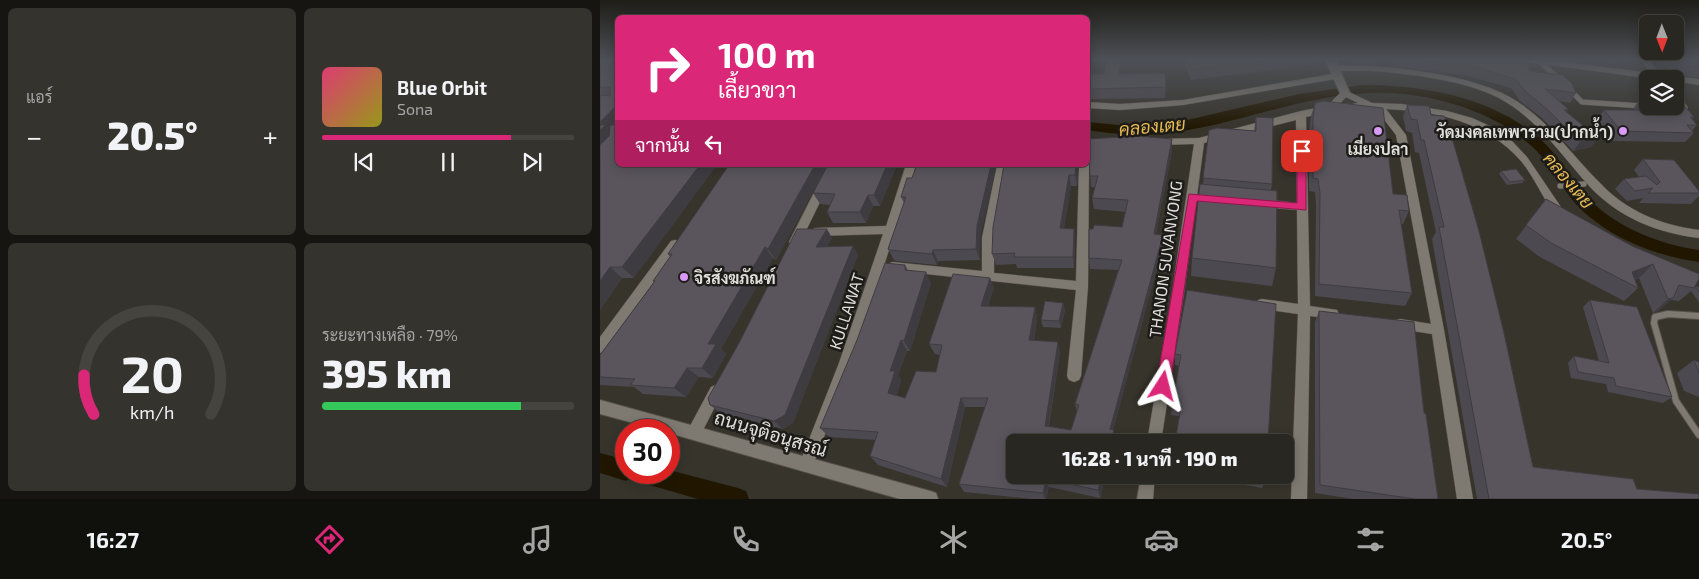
<!DOCTYPE html>
<html lang="th">
<meta charset="utf-8">
<style>
body{margin:0;font-family:"Exo 2",Sarabun,sans-serif;background:#35332e;color:#f1f3f6;height:100vh;display:flex;flex-direction:column;font-size:19px;white-space:nowrap}
*{box-sizing:border-box;margin:0}
p{font-size:16px;color:#a5a5a5}
.icon{flex:none;width:28px;height:28px;fill:none;stroke:currentColor;stroke-width:2;stroke-linecap:round;stroke-linejoin:round}
.map{position:relative;flex:1;overflow:hidden}
.details{display:flex;flex-direction:column;gap:8px;padding:8px;background:#171512;width:600px}
.details>*{flex:none}
.guide{position:absolute;left:15px;top:15px;width:475px;height:152px;border-radius:8px;box-shadow:0 2px 12px #0003,0 0 0 1px #45443f;background:#db2777;color:#fff;overflow:hidden}
.needle{width:32px;rotate:179deg}
.controls{position:absolute;left:1039px;top:15px;display:grid;gap:10px}
.controls a{display:grid;place-items:center;width:45px;height:45px;border-radius:8px;background:#292721;box-shadow:0 2px 12px #0003,0 0 0 1px #45443f;font-size:25px}
.speed{position:absolute;left:15px;top:419px;display:flex;gap:10px;font-size:25px;font-weight:700;text-align:center}
.speed>*{display:grid;place-content:center;width:65px;height:65px;border-radius:50%;background:#292721;box-shadow:0 2px 12px #0003,0 0 0 1px #45443f;line-height:1}
.speed .limit{border:8px solid #d22;background:#fff;color:#111}
.pin{position:absolute;display:grid;place-items:center;width:42px;height:42px;color:#fff;margin:-21px;border-radius:10px;box-shadow:0 2px 8px #0006}
.me{position:absolute;width:55px;margin:-28px;rotate:9deg;stroke-linejoin:round;filter:drop-shadow(0 0 4px #0008)}
.turn{display:flex;align-items:center;gap:18px;height:105px;padding:0 20px;font-size:22px}
.turn .icon{width:65px;height:65px;stroke-width:2.5}
.turn b{display:block;font-size:35px;line-height:42px}
.then{display:flex;align-items:center;height:48px;padding:0 20px;background:#0003;gap:10px;font-size:19px}
.big{font-size:38px;font-weight:800;line-height:1.1}
.details .card{flex:1;display:flex;flex-direction:column;justify-content:center;gap:8px;min-width:0;padding:0 18px;border-radius:8px;background:#35332e}
.details .dial{align-items:center;gap:0}
.dial svg{height:130px;overflow:visible;fill:none;stroke:#45443f;stroke-width:7;stroke-linecap:round;text-anchor:middle}
.dial text{fill:#f1f3f6;stroke:none}
.song{display:flex;align-items:center;gap:15px}
.cover{width:60px;height:60px;border-radius:8px;background:linear-gradient(135deg,hsl(340 70% 55%),hsl(60 70% 35%))}
.played{height:5px;border-radius:2px;background:linear-gradient(90deg,#db2777 75%,#45443f 75%)}
.keys{display:flex;justify-content:space-around;direction:ltr}
.heat{display:flex;justify-content:space-between;align-items:center;font-size:28px;direction:ltr}
.charge{height:8px;border-radius:4px;background:linear-gradient(90deg,#34c759 79%,#45443f 0)}
.details .tiles{flex:1;display:grid;gap:8px;grid-template-columns:repeat(2,1fr)}
.trip{position:absolute;left:406px;top:434px;width:288px;height:50px;border-radius:8px;background:#292721;box-shadow:0 2px 12px #0003,0 0 0 1px #45443f;font-weight:800;line-height:50px;text-align:center}
.tab-bar{display:flex;height:80px;justify-content:space-around;align-items:center;background:#10100d;color:#a5a5a5}
.tab-bar .icon{width:35px;height:35px}
.tab-bar .on{color:#db2777}
.tab-bar b{font-size:22px;color:#f1f3f6}
main{display:flex;flex:1;min-height:0}
.map>svg:first-child{display:block}
.lines{fill:none;stroke-linecap:round;stroke-linejoin:round}
.canal{fill:#211701;fill-rule:evenodd}
.service-far1-casing{stroke:#56524c;stroke-width:6}
.service-casing{stroke:#56524c;stroke-width:8}
.minor-casing{stroke:#56524c;stroke-width:1}
.tertiary-casing{stroke:#56524c;stroke-width:2}
.service-far1{stroke:#7f7a71;stroke-width:5}
.service{stroke:#7f7a71;stroke-width:6}
.minor{fill:#7f7a71;fill-rule:evenodd}
.tertiary{fill:#7f7a71;fill-rule:evenodd}
.wall{fill:#4d4950}
.shaded-wall{fill:#3f3c41}
.building{fill:#5a555d;stroke:#3f3c41}
.route{fill:#db2777;stroke:#8e194d}
.poi-dot{fill:#d99af7;stroke:#1d1c18;stroke-width:2}
.labels{text-anchor:middle;dominant-baseline:central;stroke-width:5;stroke-linejoin:round;paint-order:stroke}
.poi-label{font-size:16px;font-weight:bold;fill:#e2e0db;stroke:#1d1c18;text-anchor:end}
.street-label{font-size:16px;fill:#e2e0db;stroke:#1d1c18}
.water-label{font-size:18px;font-style:italic;fill:#e9bb52;stroke:#1d1c18}
.near-street-label{font-size:19px;fill:#e2e0db;stroke:#1d1c18}
</style>
<main>
<section class="details">
<div class="tiles">
<div class="card"><p>แอร์</p>
<div class="heat"><a>−</a><b class="big">20.5°</b><a>+</a></div>
</div>
<div class="card">
<div class="song"><i class="cover"></i><div><b>Blue Orbit</b><p>Sona</p></div></div>
<div class="played"></div>
<div class="keys"><svg class="icon" aria-label="previous" viewBox="0 0 24 24"><path d="M18 5L8 12l10 7zM5 5v14"/></svg><svg class="icon" aria-label="pause" viewBox="0 0 24 24"><path d="M8 5v14M16 5v14"/></svg><svg class="icon" aria-label="next" viewBox="0 0 24 24"><path d="M6 5l10 7-10 7zM19 5v14"/></svg></div>
</div>
<div class="card dial"><svg viewBox="0 0 100 80">
<path d="M14 69A42 42 0 1 1 86 69"/>
<path d="M14 69A42 42 0 0 1 8 45" stroke="#db2777"/>
<text x="50" y="56" font-size="32" font-weight="700">20</text>
<text x="50" y="72" font-size="11">km/h</text>
</svg></div>
<div class="card"><p>ระยะทางเหลือ · 79%</p><b class="big">395 km</b><div class="charge"></div></div>
</div>
</section>
<div class="map">
<svg width="1099" height="499" viewBox="0 0 1099 499">
<rect width="100%" height="100%" fill="#37342c"/>
<g class="lines">
<path class="canal" d="M763 85C823 85 892 97 939 138 958 154 968 176 984 194 1013 226 1057 244 1099 250V262C1058 256 1017 241 986 214 969 200 960 180 947 163 920 127 873 107 830 98 731 77 654 125 559 134 535 136 511 134 488 130V122L529 126 570 124 699 94Z
M0 453 26 460V472H69V470L138 488 146 491 149 499H98L29 479 26 481 0 473Z"/>
<defs>
<path id="service-far1" d="M939 61 958 78
M970 90 982 102 1043 106
M1075 93 1085 108
M960 186 984 184"/>
<path id="service" d="M1099 316 1068 314 1055 317 1054 323 1076 401 1099 435"/>
<path id="minor" d="M917 59H939L1051 73 1040 59H1048L1061 75 1099 79V85L1075 81V79H1054L921 61Z
M734 65C786 65 875 73 918 102 950 123 972 155 999 182 1026 211 1060 225 1099 230V238C1058 233 1020 218 991 188 962 156 938 119 899 98 864 80 811 74 773 71 759 70 744 72 731 70V66Z
M738 73 741 74V78L583 105 520 110 488 108V102L520 104 583 100Z
M745 90 772 103 801 104 847 111 872 118 892 127 911 140 927 157 965 213 960 217 956 216C943 199 935 178 921 161 886 121 836 111 786 109L806 135 844 330 873 499H857L832 334 800 329 796 328 794 324 796 320 800 319 831 324 796 135 776 109 752 108V104L758 103 746 97 733 111 706 117 710 306 737 310 739 314 737 318 733 319 710 316 707 499H691L698 314 662 309 658 308 656 304 658 300 662 299 698 304 697 210 662 207 657 203 662 199 697 203 696 120 604 143 584 293 561 442H547L572 293 594 144 557 145 552 142 557 139 599 138 701 111 727 106 742 91Z
M488 163 489 165 488 286 481 376 479 380 474 382 469 380 467 376 476 290 288 270 286 267 288 264 292 262 382 271V238L397 165H407L394 238V273L476 281 479 165H488Z
M228 165H238L199 245H191L189 242Z
M306 165H316L253 363 211 470 206 472 201 470 199 465 239 363 283 234 215 236 210 232 215 228 286 226Z
M75 240 79 241 81 244 79 247 5 351 0 353V337L71 241Z
M116 385 121 387 123 391 121 395 100 436 95 438 90 436 88 431 90 426 111 387Z
M541 475H555L553 499H537Z"/>
<path id="tertiary" d="M725 59H735L750 93 748 95 745 96 740 93Z
M0 400 330 491 336 493 338 499H300L69 433V430H60L0 414Z"/>
</defs>
<use href="#service-far1" class="service-far1-casing"/>
<use href="#service" class="service-casing"/>
<use href="#minor" class="minor-casing"/>
<use href="#tertiary" class="tertiary-casing"/>
<use href="#service-far1" class="service-far1"/>
<use href="#service" class="service"/>
<use href="#minor" class="minor"/>
<use href="#tertiary" class="tertiary"/>
</g>
<path class="wall" d="M0 59H18V165L34 278H22L0 310Z
M585 59H716L714 65 591 80 585 66Z
M752 59H778L776 65 753 63Z
M790 59H926L929 71 976 93 970 103 959 101 968 109 966 112 998 138 991 147 973 151 942 118 920 101 911 88 864 75 791 66Z
M968 59H1022L1019 63Z
M1051 59H1099V78L1079 75Z
M520 74 566 87 565 98 491 99 490 89Z
M1040 99 1094 117 1092 119 1097 125 1092 131 1094 133 1085 142 1013 141 997 119 1004 110H1034L1033 109Z
M715 103 793 194 809 211 803 224H801L812 293 805 306 715 296 716 206 715 192 709 191V131L711 116Z
M807 105 829 106 933 467 1037 489 1099 499H877L832 239 836 232 819 153 815 152 812 133 806 131 803 117Z
M656 117 672 184 671 190 676 268 672 286 591 276 592 258 603 184 609 130 654 131Z
M488 139 572 151 556 234 563 246 513 430 515 439 500 498 449 487 446 499H432L364 492 359 484 385 407H365L347 487 278 465 270 456 276 440 229 437 220 428 305 265 308 270 331 283 310 351H307L298 375 301 380 297 395 305 398 336 372 340 355 335 354 329 344 390 278 394 288 388 306 435 307 437 318 434 341 460 352 449 426 471 430 477 412 475 404 518 270 490 269 489 258 522 227 526 212 494 209 492 198 495 187H491L489 162H488Z
M1043 159 1099 191V196L1091 204 1039 203 1043 198 1027 201 1015 189 1024 179 1039 177 1034 170Z
M129 165H227L176 260 173 258 121 349 126 354 113 378 99 377 86 397 43 394 34 387 0 385V355L54 282 53 281 70 257 68 254Z
M297 165 280 206H273L266 223H233L227 212 230 205 220 204 213 193Z
M479 165 477 186H471L464 228 474 229 475 240 474 268H417L416 264 396 265 392 254Z
M901 171 925 180 922 183 907 185 899 174Z
M312 178 380 238V260L338 261 337 265 296 261 294 260 288 249 304 203 301 197Z
M946 199 1095 287H1099V302L1091 291 1079 301 1071 300 1058 311 1053 313 1039 278 1035 280 1038 288 1024 301 940 257 916 239Z
M232 238 227 247 253 246 258 255 193 423 183 429 119 412 110 405Z
M587 290 668 442 579 416 571 415 572 405 579 366 575 365V354Z
M990 300 1072 397 1063 403 1008 392 1006 384 971 378 968 363 974 356 999 361 983 307Z
M463 303 465 310 461 328 443 327 441 320Z
M719 311 824 413 838 499H753L715 493V322Z
M1094 360 1099 362V397L1084 391 1077 373Z
M588 475H666V480L662 488Z"/>
<path class="shaded-wall" d="M521 59H522L519 84V74Z
M18 104V125L0 150V122Z
M998 138 991 147 973 151 980 142Z
M572 139V151L554 245V234Z
M100 165H117L34 278 22 267Z
M215 165H227L176 260 168 249Z
M287 165H297L280 206 274 195Z
M391 165H397L380 238V260L376 249 377 226Z
M476 165H479L477 186 475 175Z
M469 175 471 186 462 239 460 228Z
M268 195 273 206 266 223 260 212Z
M227 229 232 238 222 256 216 247Z
M474 229 475 240 474 268 473 257Z
M563 235V246L511 438 510 429Z
M253 246 258 255 193 423 183 429 174 421Z
M165 247 173 258 121 349 126 354 113 378 102 368 108 344Z
M333 250 338 261 337 265 332 254Z
M1053 264 1039 278 1028 282 1032 272Z
M10 267 22 278 0 310V281Z
M326 272 331 283 310 351 304 341Z
M390 278 394 288 384 316 381 306Z
M1073 298 1058 311 1053 313 1068 299Z
M463 303 465 310 461 328 459 321Z
M435 307 437 318 432 350 429 340Z
M301 340 307 351 298 375 301 380 295 402 288 393 290 371Z
M458 342 460 352 447 435 445 426Z
M87 368 99 377 86 397 74 388Z
M361 398 365 407 347 487 341 479Z
M514 430 515 439 514 442H510Z
M502 475H506L500 498 498 490Z
M446 479 449 487 446 499H445L443 493Z"/>
<path class="building" d="M0 59H18V104L0 122V95L10 96V87H0Z
M507 59H521L519 74 565 73 566 87 490 89V74H504Z
M587 59H678L591 69Z
M813 59H926L929 71 963 75 972 84 976 93 945 89 968 109 964 110 998 138 980 142 947 109 925 91 916 79 868 65Z
M1075 59H1099V67L1087 65Z
M1040 99 1048 100V106H1075V101L1081 102 1094 117H1090L1097 125H1087L1094 133 1021 131 1004 110H1049Z
M723 101 783 108 793 194 807 195 809 211 799 210 812 293 719 284 720 193 718 179 713 178V118L715 103Z
M807 105 829 106 831 115 844 116 848 124 879 231 904 333 933 467 1033 479 1037 489 1099 494V499H889L839 227H844L824 140H821L817 120 811 119Z
M656 117 673 118 672 184 603 178 609 130 617 128 656 131Z
M0 125H6L0 130Z
M10 125H18V165H100L22 267H10L0 281V145L9 136Z
M537 136 572 139 554 234 563 235 510 429 514 430 510 442H415V475H502L498 490 446 479 443 493 359 484 388 398H361L341 479 270 456 278 432 220 428 257 340 285 263 305 265V270L326 272 304 341 301 340 290 371H295L288 393 305 398 316 371 336 372 342 345 329 344 353 274 390 278 381 306 435 307 429 340 458 342 445 426 471 430 479 405 475 404 522 260 489 258V229H493L494 225 522 227 528 200 492 198 498 176H490L489 151H488V139Z
M1043 159 1074 160 1099 191V193H1048L1053 188 1035 191 1024 179 1046 176 1057 185 1060 182Z
M129 165H215L168 249 165 247 108 344H116L102 368H87L74 388 30 385 35 379 0 377V355L55 281H53L72 254H68Z
M228 165H287L274 195H268L260 212H227L235 194 213 193Z
M317 165H391L377 226 376 249 333 250 332 254 290 250 288 249 306 197H301L307 178H312Z
M404 165H476L475 175H469L460 228 474 229 473 257H414L415 253 392 254 393 227Z
M916 169 925 180 910 182 901 171Z
M600 184 677 191 676 268 592 258Z
M946 199 1032 246 1099 274V279L1094 288 1079 285 1073 298 1068 299 1053 264 1032 272 1038 288 951 243 926 225Z
M197 229H227L216 247 253 246 185 415 174 421 110 405 108 398 139 343Z
M1095 286 1099 287V292Z
M587 290 676 304 668 442H575L581 407 572 405 581 355 575 354Z
M990 300 1037 307 1072 397 1016 386 1014 378 978 372 974 356 1009 363Z
M445 301 463 303 459 321 441 320Z
M719 311 814 322 824 413 826 414 838 499H815L720 485Z
M1094 360 1099 362V373Z
M639 475H666V480Z"/>
<linearGradient id="sky" x2="0" y2="1"><stop stop-color="#1e1d18"/><stop offset="0.46" stop-color="#4d5056"/><stop offset="1" stop-color="#4d5056" stop-opacity="0"/></linearGradient>
<rect width="1099" height="129" fill="url(#sky)"/>
<path class="route" d="M702 148 706 151V210L597 201 570 386 568 391 563 393 558 391 556 386 589 194 697 203V151Z"/>
<g class="poi-dot">
<circle cx="778" cy="131" r="5"/>
<circle cx="1023" cy="131" r="5"/>
<circle cx="84" cy="277" r="5"/>
</g>
<g class="labels">
<g class="poi-label">
<text x="1013" y="131">วัดมงคลเทพาราม(ปากน้ำ)</text>
<text x="778" y="148" text-anchor="middle">เมี่ยงปลา</text>
<text x="94" y="277" text-anchor="start">จิรสังฆภัณฑ์</text>
</g>
<g class="street-label">
<text transform="translate(565 259) rotate(-82)">THANON SUVANVONG</text>
<text transform="translate(246 311) rotate(-72)">KULLAWAT</text>
</g>
<g class="water-label">
<text transform="translate(552 126) rotate(-5)">คลองเตย</text>
<text transform="translate(969 180) rotate(50)">คลองเตย</text>
</g>
<g class="near-street-label">
<text transform="translate(171 433) rotate(17)">ถนนจุติอนุสรณ์</text>
</g>
</g>
</svg>
<div class="controls">
<a><svg class="needle" viewBox="-14 -14 28 28"><path d="M0-13l5 13h-10z" fill="#e53935"/><path d="M0 13l5-13h-10z" fill="#a5a5a5"/></svg></a>
<a><svg class="icon" aria-label="layers" viewBox="0 0 24 24"><path d="M12 4l9 5-9 5-9-5zM3 14l9 5 9-5"/></svg></a>
</div>
<div class="speed"><div class="limit">30</div></div>
<div class="pin" style="left:702px;top:151px;background:#d93025"><svg class="icon" aria-label="arrive" viewBox="0 0 24 24"><path d="M6 21V4h12l-3 4 3 4H6"/></svg></div>
<svg class="me" style="left:563px;top:386px" viewBox="-20 -20 40 40"><path d="M0-17L14 15 0 8-14 15z" fill="#db2777" stroke="#fff" stroke-width="4"/></svg>
<div class="trip">16:28 · 1 นาที · 190 m</div>
<div class="guide">
<div class="turn"><svg class="icon" aria-label="right" viewBox="0 0 24 24"><path d="M7 20v-9h11M14 6l5 5-5 5"/></svg><div><b>100 m</b>เลี้ยวขวา</div></div>
<div class="then">จากนั้น<svg class="icon" aria-label="left" viewBox="0 0 24 24"><path d="M17 20v-9H6M10 6l-5 5 5 5"/></svg></div>
</div>
</div>
</main>
<nav class="tab-bar">
<b>16:27</b>
<svg class="icon on" aria-label="directions" viewBox="0 0 24 24"><path d="M12 3l9 9-9 9-9-9zM9 14v-3h6M13 9l2 2-2 2"/></svg>
<svg class="icon" aria-label="music" viewBox="0 0 24 24"><path d="M9 18V5l10-2v13"/><circle cx="6" cy="18" r="3"/><circle cx="16" cy="16" r="3"/></svg>
<svg class="icon" aria-label="phone" viewBox="0 0 24 24"><path d="M5 4h4l2 5-3 2q2 4 5 5l2-3 5 2v4C11 20 4 13 5 4z"/></svg>
<svg class="icon" aria-label="climate" viewBox="0 0 24 24"><path d="M12 3v18M4 7l16 10M4 17L20 7"/></svg>
<svg class="icon" aria-label="car" viewBox="0 0 24 24"><path d="M5 17H2v-5l4-1 3-4h7l3 4 3 1v5h-3M9 17h6M6 11h13"/><circle cx="7" cy="17" r="2"/><circle cx="17" cy="17" r="2"/></svg>
<svg class="icon" aria-label="filters" viewBox="0 0 24 24"><path d="M4 7h16M4 17h16"/><circle cx="9" cy="7" r="2"/><circle cx="15" cy="17" r="2"/></svg>
<b>20.5°</b>
</nav>
